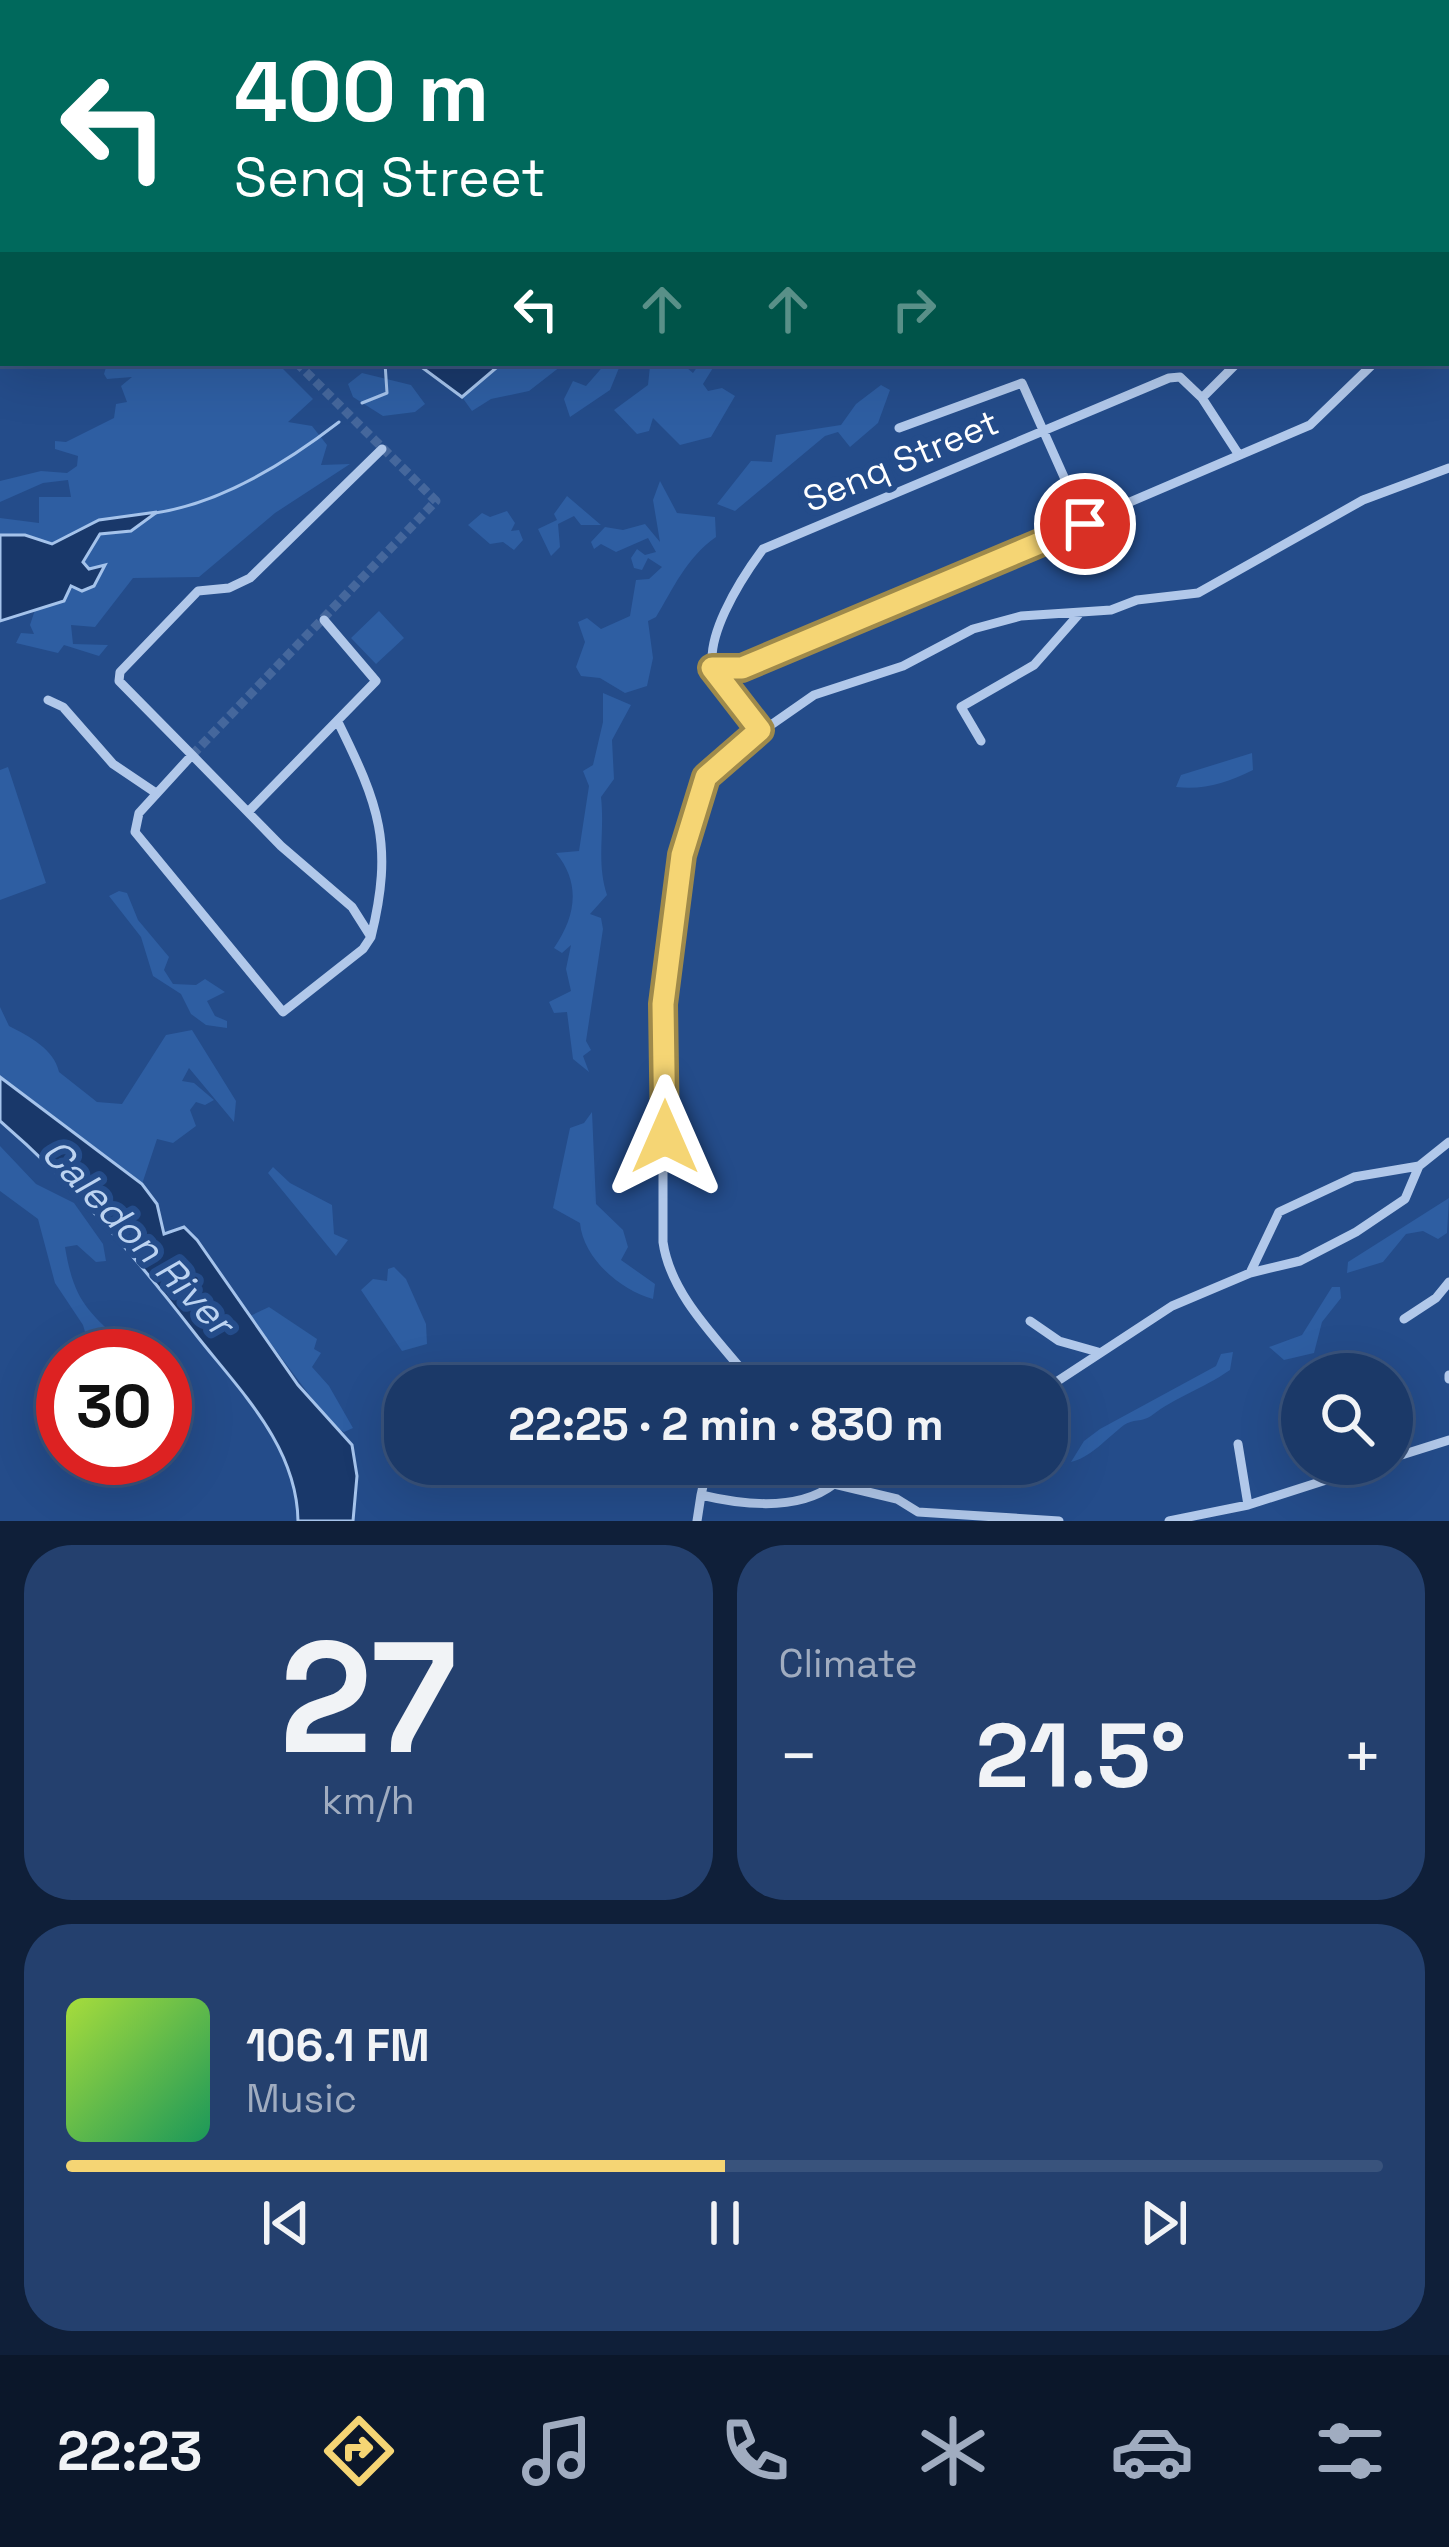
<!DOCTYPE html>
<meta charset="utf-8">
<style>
body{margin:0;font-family:"Space Grotesk",sans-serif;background:#24406e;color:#f1f3f6;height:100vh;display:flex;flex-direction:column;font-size:45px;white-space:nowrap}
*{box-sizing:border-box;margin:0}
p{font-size:39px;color:#a0acc0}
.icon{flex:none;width:66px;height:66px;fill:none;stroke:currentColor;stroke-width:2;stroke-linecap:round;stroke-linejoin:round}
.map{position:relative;height:1521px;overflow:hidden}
.details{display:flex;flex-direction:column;gap:24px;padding:24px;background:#0f1f39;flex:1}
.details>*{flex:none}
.top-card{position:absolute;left:0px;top:0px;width:1449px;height:366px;box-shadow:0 12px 48px #0002,0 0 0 3px #39537c;background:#00695c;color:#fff;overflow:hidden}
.fabs{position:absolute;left:1281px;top:1353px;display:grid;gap:24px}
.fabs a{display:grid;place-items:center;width:132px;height:132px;border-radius:50%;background:#1b3968;box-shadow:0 12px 48px #0002,0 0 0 3px #39537c;font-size:60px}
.speed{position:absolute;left:36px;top:1329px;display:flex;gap:24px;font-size:60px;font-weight:700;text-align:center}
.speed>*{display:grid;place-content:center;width:156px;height:156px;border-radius:50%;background:#1b3968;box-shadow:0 12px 48px #0002,0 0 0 3px #39537c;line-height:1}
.speed .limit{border:18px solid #d22;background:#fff;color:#111}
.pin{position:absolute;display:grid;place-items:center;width:102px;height:102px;color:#fff;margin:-51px;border:6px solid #fff;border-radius:50%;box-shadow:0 3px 12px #0007}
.me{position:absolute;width:132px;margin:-66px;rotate:0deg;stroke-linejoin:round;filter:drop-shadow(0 0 9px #0008)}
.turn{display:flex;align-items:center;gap:42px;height:252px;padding:0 36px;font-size:54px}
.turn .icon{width:156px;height:156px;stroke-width:2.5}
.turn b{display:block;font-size:84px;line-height:102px}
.lanes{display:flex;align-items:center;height:114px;padding:0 36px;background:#0003;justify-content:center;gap:60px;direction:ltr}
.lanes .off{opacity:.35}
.big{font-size:90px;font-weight:800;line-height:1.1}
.details .widget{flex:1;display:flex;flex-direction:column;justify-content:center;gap:18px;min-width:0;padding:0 42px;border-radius:48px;background:#24406e}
.details .dial{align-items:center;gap:0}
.dial b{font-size:156px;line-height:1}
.song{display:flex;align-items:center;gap:36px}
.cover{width:144px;height:144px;border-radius:18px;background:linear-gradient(135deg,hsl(80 70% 55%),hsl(150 70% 35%))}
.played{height:12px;border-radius:6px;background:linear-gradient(90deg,#f5d574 50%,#39537c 50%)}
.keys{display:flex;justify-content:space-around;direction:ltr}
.heat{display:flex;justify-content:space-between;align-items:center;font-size:66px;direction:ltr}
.details .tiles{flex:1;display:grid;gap:24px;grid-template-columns:1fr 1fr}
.widget:last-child{grid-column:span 2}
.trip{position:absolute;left:384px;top:1365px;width:684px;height:120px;border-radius:48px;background:#1b3968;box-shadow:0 12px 48px #0002,0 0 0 3px #39537c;font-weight:800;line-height:120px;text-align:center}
.tab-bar{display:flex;height:192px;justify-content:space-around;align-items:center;background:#0b172a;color:#a0acc0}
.tab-bar .icon{width:84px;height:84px}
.tab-bar .selected{color:#f5d574}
.tab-bar b{font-size:54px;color:#f1f3f6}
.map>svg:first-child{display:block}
.green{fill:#2e5ea2}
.water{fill:#19386a;stroke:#a5c3eb;stroke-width:3}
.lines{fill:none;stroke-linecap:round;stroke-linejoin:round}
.stream{stroke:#a5c3eb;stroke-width:3}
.minor-tunnel{stroke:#45679c;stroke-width:9;stroke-dasharray:9 4.5;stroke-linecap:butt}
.minor{stroke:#b1c8ea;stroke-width:9}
.major{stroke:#f4f8fe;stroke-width:12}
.route-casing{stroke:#9f8a4b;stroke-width:30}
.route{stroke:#f5d574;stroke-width:21}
.labels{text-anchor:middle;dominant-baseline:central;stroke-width:12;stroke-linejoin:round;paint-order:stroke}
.street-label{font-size:36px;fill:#fff;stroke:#244c8a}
.water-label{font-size:39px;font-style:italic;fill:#bcd3f1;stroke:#244c8a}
</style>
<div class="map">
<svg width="1449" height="1521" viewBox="0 0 1449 1521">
<rect width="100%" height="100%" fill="#244c8a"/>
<path class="green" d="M124 363H277L313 399 288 422 312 426 327 445 321 465 350 464 275 513 199 577 133 578 95 627 71 625 73 644 108 645 99 656 64 645 58 653 16 643 21 633 34 634 30 625 36 607C60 603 81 580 104 566L89 569 83 563 100 534 131 531 154 513 99 520 52 544 25 535H0V518L39 523V497H71L68 480 43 483 0 502V481L41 471 67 473 77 466 78 456 55 449V441L66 442 114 418 116 404 127 402 121 386 132 377 107 379 104 374 107 364Z
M502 363H565L529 391 491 399 472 411 462 397Z
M606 363H621L610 390 570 417 564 399 573 381 586 386Z
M665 363H681L693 373 700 363H716L703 384 708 391 722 388 735 396 711 437 680 445 653 418 649 431 637 434 614 410 648 385 650 366Z
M362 373 411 385 425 404 415 412 383 416 353 397 348 384Z
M881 385 890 390 878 423 850 447 838 432 825 436 735 511 717 504 751 461 772 462 776 435 841 425 856 404Z
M660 481 677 513 715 517 716 537C686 558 673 589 656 617L648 621 653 658 647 686 625 693 600 678 581 676 576 667 585 642 578 622 587 618 601 629 630 616 636 580 649 579 662 567 648 558 642 570 634 568 631 558 637 549 645 555 656 552 648 538 616 552 601 544 594 549 591 542 605 527 623 530 645 524 660 542 653 500Z
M567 496 601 525H581L574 516 558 524 560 547 551 556 538 529 557 520 554 514Z
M507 511 515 523 511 531 519 530 523 540 514 550 503 542 490 544 468 525 482 513 490 517Z
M379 611 404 638 376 664 351 638Z
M603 693 631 705 612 740 614 779 601 797C605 833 596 861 607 895L590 914 601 918 603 929 586 1041 591 1050 583 1056 589 1072 573 1059 567 1012 554 1013 549 1002 571 991 566 969 571 945 562 953 554 948C576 916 581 883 556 853L579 851 589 786 583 771 593 765 603 722Z
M1252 753 1253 770C1226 783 1205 790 1176 787L1181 775Z
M8 767 46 883 0 900V770Z
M119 891 127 893 138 920 169 957 164 970 173 984 196 985 205 979 225 992 207 1001 215 1016 227 1021V1028L206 1025 191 1014 181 994 153 976 141 937 109 896Z
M0 1007 9 1026C29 1036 54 1049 59 1072L97 1102 122 1104 166 1035 192 1030 236 1101 234 1122 189 1068 182 1081 194 1083 214 1100 205 1105 196 1102 190 1110 196 1126 173 1143 157 1139 142 1184 0 1077Z
M592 1112 596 1204 623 1230 628 1247 621 1260 655 1284 653 1299C620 1290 583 1258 580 1223L553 1208 570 1128 584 1123Z
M0 1146 36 1184 74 1203 103 1244 106 1261 96 1262 77 1245 65 1247C74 1300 86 1310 126 1346L109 1356 90 1349 83 1325 55 1283 38 1219 0 1191Z
M273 1167 290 1183 332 1205 334 1234 348 1240 336 1256 268 1173Z
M1449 1198 1447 1233 1438 1239 1423 1231 1406 1234 1383 1262 1347 1273 1348 1262Z
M394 1267 406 1279 426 1324 427 1344 402 1351 361 1290 373 1279 387 1281 388 1269Z
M1332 1287H1340L1341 1298 1322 1322 1314 1353 1284 1360 1269 1347 1302 1335Z
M269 1307 317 1339 314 1349 321 1353 312 1367 329 1386 353 1428 344 1432 332 1425 250 1316Z
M1233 1352 1230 1370C1201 1390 1177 1396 1151 1416 1143 1422 1132 1419 1124 1425 1107 1438 1090 1458 1071 1462L1084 1441 1100 1429 1216 1366 1221 1354Z"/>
<path class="water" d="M416 363H502L462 397Z
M157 512 131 531 100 534 83 562 89 569 105 565 94 586 82 591 71 586 64 601 0 621V535H25L52 544 99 520Z
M0 1077 142 1184 157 1204 164 1234 184 1227 197 1240 298 1385 352 1445 357 1476 353 1521H298C297 1444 237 1388 193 1331 134 1255 73 1184 0 1121Z"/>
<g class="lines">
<path class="stream" d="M362 403 387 393 385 363
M155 513C222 503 286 463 339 422"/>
<path class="minor-tunnel" d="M192 755 436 501 297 363"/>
<path class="minor" d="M1029 0 1030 3
M1245 0 1250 3
M430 3 434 0
M1055 3 1059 0
M1446 107 1449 109
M1446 126 1449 122
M0 223 3 224
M0 255 3 249
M1446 285 1449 281
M7 364 8 363
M1202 398 1239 455
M899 428 1022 383 1085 524
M712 668H742L1310 425 1374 363
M48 700 63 707 113 764 156 793
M338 722C379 805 394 844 371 937
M761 731C746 715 728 698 717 679 697 645 743 576 763 549L1169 378 1180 377 1202 398 1237 363
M981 741 961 707 1034 665 1079 614
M192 755 281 846 352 907 371 937 363 949 283 1012 135 832 139 813Z
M192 755 119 681 120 672 198 591 229 588 250 578 382 449
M250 810 376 681 324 620
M1250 1273 1279 1212 1354 1177 1419 1166
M1404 1319 1436 1298 1449 1282
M1030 1321 1059 1341 1098 1352
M1449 1375V1379
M897 1376 898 1386
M755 1386C722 1343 671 1298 663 1242V1004L669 928 699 789 721 760 814 695 903 666 973 629 1021 616 1111 610 1137 600 1198 593 1363 500 1449 468
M1047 1388 1172 1306 1250 1273 1300 1261 1356 1232 1405 1199 1419 1166 1449 1142
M1238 1444 1248 1505
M1392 1458 1449 1440
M833 1479 848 1464
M834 1484 897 1499 918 1512 1059 1521
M701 1495 708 1464
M697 1521 701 1495C743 1505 798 1512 834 1484L822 1464
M1169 1521 1248 1505 1376 1464"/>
<path class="major" d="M1349 0 1353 3
M368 3 372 0
M1446 80 1449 83
M0 186H3"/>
</g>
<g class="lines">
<defs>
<path id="route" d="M665 1137 663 1004 682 855 706 777 760 730 712 668H742L1085 524"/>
</defs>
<use href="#route" class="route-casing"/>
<use href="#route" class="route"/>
</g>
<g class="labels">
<g class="street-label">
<text transform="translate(901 461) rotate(-23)">Senq Street</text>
</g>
<g class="water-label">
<text transform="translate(138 1237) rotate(46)">Caledon River</text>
</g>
</g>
</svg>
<div class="fabs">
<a><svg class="icon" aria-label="search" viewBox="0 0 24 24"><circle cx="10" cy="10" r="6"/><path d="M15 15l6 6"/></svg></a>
</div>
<div class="speed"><div class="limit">30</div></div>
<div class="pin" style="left:1085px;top:524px;background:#d93025"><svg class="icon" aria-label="arrive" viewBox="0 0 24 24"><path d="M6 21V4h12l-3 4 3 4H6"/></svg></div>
<svg class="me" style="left:665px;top:1137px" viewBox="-20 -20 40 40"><path d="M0-17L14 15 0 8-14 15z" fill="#f5d574" stroke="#fff" stroke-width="4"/></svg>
<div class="trip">22:25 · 2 min · 830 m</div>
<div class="top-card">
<div class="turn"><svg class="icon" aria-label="left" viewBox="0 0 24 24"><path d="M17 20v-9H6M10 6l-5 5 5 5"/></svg><div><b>400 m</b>Senq Street</div></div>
<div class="lanes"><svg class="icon" aria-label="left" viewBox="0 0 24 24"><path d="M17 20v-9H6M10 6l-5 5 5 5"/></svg><svg class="icon off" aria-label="ahead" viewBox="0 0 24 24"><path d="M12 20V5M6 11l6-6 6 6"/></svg><svg class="icon off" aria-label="ahead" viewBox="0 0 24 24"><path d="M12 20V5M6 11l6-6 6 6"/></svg><svg class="icon off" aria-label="right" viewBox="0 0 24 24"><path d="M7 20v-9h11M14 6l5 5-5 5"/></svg></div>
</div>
</div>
<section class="details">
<div class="tiles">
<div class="widget dial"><b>27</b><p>km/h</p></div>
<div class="widget"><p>Climate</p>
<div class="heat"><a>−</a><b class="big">21.5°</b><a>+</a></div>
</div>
<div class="widget">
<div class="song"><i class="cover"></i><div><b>106.1 FM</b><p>Music</p></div></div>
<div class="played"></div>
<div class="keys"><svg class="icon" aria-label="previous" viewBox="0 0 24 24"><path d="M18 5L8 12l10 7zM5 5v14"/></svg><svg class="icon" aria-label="pause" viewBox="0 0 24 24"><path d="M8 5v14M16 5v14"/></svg><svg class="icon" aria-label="next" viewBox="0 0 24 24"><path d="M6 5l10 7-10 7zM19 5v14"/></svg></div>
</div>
</div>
</section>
<nav class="tab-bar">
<b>22:23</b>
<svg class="icon selected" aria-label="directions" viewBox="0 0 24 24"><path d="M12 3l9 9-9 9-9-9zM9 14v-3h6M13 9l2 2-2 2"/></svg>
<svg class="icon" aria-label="music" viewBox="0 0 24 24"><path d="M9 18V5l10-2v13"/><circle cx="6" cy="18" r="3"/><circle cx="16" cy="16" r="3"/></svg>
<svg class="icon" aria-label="phone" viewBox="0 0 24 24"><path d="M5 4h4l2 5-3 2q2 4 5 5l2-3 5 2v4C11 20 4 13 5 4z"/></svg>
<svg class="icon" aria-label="climate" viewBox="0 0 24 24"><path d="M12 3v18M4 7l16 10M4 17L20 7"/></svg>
<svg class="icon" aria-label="car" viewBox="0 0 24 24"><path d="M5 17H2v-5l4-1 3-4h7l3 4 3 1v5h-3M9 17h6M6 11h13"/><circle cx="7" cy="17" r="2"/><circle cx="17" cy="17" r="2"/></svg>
<svg class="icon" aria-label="filters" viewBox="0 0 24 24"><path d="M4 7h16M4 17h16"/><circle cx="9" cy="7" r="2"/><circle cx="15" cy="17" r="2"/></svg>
</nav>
